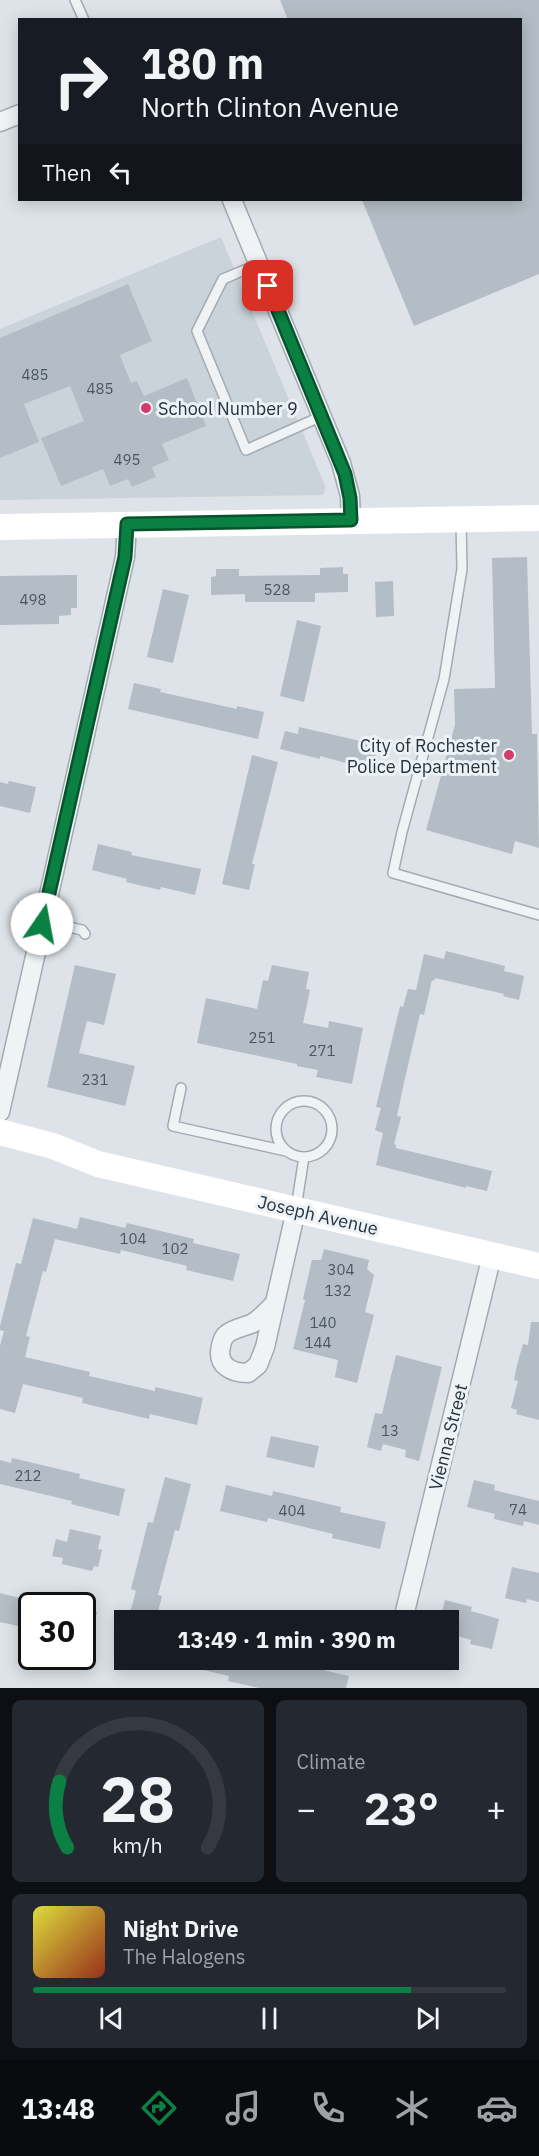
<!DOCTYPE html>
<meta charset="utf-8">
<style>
body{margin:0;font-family:"IBM Plex Sans",sans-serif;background:#242831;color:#f1f3f6;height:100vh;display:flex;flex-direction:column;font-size:22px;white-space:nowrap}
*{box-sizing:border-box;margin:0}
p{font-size:20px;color:#9ea1a6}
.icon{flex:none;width:33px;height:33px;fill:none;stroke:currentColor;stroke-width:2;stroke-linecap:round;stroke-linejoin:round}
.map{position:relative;height:1688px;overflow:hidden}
.drawer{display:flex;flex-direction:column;gap:12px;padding:12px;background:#0d0f14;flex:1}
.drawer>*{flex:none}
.banner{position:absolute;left:18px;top:18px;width:504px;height:183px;border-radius:0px;box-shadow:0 3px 15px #0003;background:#171b24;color:#f1f3f6;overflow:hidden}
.speed{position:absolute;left:18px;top:1592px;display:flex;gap:12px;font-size:30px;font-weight:700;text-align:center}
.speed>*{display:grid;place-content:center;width:78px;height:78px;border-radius:50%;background:#171b24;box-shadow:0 3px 15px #0003;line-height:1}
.speed .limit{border:3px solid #111;border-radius:9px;background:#fff;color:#111}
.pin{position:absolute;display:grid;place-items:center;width:51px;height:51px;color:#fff;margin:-26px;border-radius:12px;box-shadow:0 3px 9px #0006}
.me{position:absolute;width:66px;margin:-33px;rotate:12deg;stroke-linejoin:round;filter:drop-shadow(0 0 4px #0008)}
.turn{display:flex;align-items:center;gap:21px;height:126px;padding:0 24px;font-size:27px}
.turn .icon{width:78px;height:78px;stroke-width:2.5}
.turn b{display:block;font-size:42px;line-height:51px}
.then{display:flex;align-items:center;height:57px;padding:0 24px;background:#0003;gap:12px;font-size:22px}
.big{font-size:45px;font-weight:700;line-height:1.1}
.drawer .widget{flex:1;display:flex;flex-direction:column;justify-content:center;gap:9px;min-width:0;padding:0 21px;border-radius:9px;background:#242831}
.drawer .dial{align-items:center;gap:0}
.dial svg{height:156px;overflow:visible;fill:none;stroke:#363941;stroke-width:7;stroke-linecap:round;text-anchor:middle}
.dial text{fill:#f1f3f6;stroke:none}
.song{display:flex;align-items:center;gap:18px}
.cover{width:72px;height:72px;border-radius:9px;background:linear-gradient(135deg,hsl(60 70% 55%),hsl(10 70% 35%))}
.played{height:6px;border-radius:3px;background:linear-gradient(90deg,#0b8043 80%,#363941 80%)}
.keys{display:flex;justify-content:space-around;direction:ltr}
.heat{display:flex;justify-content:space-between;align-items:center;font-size:33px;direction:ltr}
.drawer .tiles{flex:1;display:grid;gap:12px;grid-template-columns:1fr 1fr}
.widget:last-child{grid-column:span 2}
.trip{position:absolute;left:114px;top:1610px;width:345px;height:60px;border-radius:0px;background:#171b24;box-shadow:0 3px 15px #0003;font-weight:700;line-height:60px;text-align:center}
.tabs{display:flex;height:96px;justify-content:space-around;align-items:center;background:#090b0e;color:#9ea1a6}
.tabs .icon{width:42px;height:42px}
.tabs .current{color:#0b8043}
.tabs b{font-size:27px;color:#f1f3f6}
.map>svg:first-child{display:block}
.built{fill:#cbd3da}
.building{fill:#b4bdc5}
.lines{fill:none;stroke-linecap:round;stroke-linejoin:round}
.service-casing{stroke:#a2abb2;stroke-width:12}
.minor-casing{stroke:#a2abb2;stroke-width:21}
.service{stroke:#f0f3f6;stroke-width:9}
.minor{stroke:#f0f3f6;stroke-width:18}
.secondary{stroke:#fff;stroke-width:26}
.route-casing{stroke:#07532c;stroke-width:15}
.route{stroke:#0b8043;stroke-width:10}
.poi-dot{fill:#d53a6d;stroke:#ecf2f5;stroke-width:2}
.labels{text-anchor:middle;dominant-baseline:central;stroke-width:6;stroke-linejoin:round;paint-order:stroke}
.number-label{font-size:15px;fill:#4a5660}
.poi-label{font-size:18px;fill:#26343f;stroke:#ecf2f5;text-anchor:start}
.street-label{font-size:18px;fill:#26343f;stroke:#ecf2f5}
</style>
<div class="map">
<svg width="539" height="1688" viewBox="0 0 539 1688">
<rect width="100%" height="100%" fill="#dde3e8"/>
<path class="built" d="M221 237 326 488 323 495 0 500V329Z"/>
<path class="building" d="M280 0H539V274L414 326 362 200H520V20H288Z
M128 284 152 341 120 355 131 383 137 381 144 396 187 378 206 426 162 444 169 460 152 467 156 477 132 487 128 479 110 486 103 469 61 486 41 438 84 421 70 386 24 404 39 442 0 458V338Z
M527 557 532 734H537L539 848 515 841 512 854 426 830 455 725 454 689 495 688 492 558Z
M343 567V574H348V592L315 593V602H245V594L211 595V577L216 576V569H239V576L320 575V568Z
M77 575V608H71V615L59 616V624L0 625V576Z
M393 581 394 616 376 617 375 582Z
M163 589 189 595 173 663 147 657Z
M297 620 321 626 304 702 280 696Z
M134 683 161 689 160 692 237 709V706L264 712 258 739 128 709Z
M299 727 378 745 372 770 320 756V759L280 749 285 731 298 734Z
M252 755 278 762 252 864H255L249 890 222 884Z
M9 781 36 787 30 813 0 806V782L8 784Z
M98 844 132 852 131 855 201 869 195 895 161 887 160 890 126 882 127 879 92 870Z
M446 951 505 966 504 971 524 976 519 1000 503 996 504 994 435 978 434 981 432 980 424 1015 420 1014 405 1078 397 1116 401 1117 394 1144 396 1145V1148L492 1171 487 1191 466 1186V1188L376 1165 383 1133 375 1130 381 1108 376 1107 400 1006 403 1007 408 989 416 990 424 954 444 959Z
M75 965 116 974 104 1025 87 1021 79 1053 135 1066 125 1106 47 1087Z
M272 965 309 972 306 989 310 990 303 1023 328 1028 329 1021 363 1028 352 1084 316 1077 318 1070 297 1066V1064L197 1043 206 998 257 1009 263 980 268 981Z
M80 1217 125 1228 127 1223 194 1239 193 1243 240 1254 233 1281 186 1270 187 1266 121 1250 120 1254 55 1239 46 1272 43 1271 26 1336 30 1337 25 1357 90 1372 89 1376 155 1391V1387L203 1398 197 1425 150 1414 149 1419 82 1403 83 1398 23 1384 15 1413 0 1409V1346L4 1331 0 1330V1326L16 1263 21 1264 33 1218 77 1229Z
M324 1249 369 1260 367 1269 374 1275 365 1312 374 1315 357 1383 335 1377 338 1360 293 1349 305 1300 303 1299 312 1260H321Z
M531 1322H539V1420L516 1414 517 1410 511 1408 518 1381 514 1380 517 1365 523 1344 528 1345Z
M396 1355 442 1367 419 1461 405 1457 406 1450 383 1444 381 1451 367 1447 375 1413 382 1414Z
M271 1436 319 1446 314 1468 266 1457Z
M12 1458 80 1474 79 1478 125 1489 119 1516 71 1504 72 1501 0 1484V1460L11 1463Z
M165 1477 191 1484 179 1531 175 1530 158 1595 162 1596 156 1620H128L136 1591 131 1589 148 1522 153 1523Z
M474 1480 495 1485 494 1490 539 1501V1525L524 1521 523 1526 494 1519 495 1514 467 1507Z
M226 1485 272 1496 273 1491 341 1507 340 1512 386 1522 380 1549 332 1538 333 1534 268 1518 267 1522 220 1511Z
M70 1529 101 1536 98 1549 102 1550 98 1567 94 1566 92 1571 62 1564 63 1558 52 1556 56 1539 67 1542Z
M512 1567 539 1573V1602L527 1599 526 1603 505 1598Z
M0 1593 32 1601V1629L0 1622Z
M445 1600 472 1607 471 1611 499 1619 492 1649 470 1644 471 1640 457 1636 459 1629 448 1626V1620H440Z
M82 1608 97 1612 87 1650H82Z
M178 1659H257L300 1669 302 1665 349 1676 346 1688H259L228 1681 229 1676 178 1664Z"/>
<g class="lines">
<defs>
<path id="service" d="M75 0 84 20
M259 264 223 279 197 331 246 450 322 416
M461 521 462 569 444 679 402 832 393 873 539 915
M42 924 66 929 69 927 82 930 85 934
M181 1088 173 1126 286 1151
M276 1129a28 28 0 1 1 56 0a28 28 0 1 1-56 0Z
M296 1208 304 1157"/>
<path id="minor" d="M0 122 20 114
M232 200 341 463 350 496 351 521
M0 1112 125 557 127 524
M274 1304C267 1311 261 1318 253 1323 245 1327 234 1328 227 1334 223 1337 222 1341 221 1346 216 1366 232 1373 248 1373L258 1365 265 1347 296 1210
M403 1620 492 1255"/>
</defs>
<use href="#service" class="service-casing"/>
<use href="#minor" class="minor-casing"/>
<use href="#service" class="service"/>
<use href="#minor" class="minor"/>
<path class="secondary" d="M0 527 539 518
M0 1132 53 1146 98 1164 539 1266"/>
</g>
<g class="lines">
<defs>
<path id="route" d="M42 924 125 557 127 524 351 520 350 498 345 474 268 286"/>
</defs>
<use href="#route" class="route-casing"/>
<use href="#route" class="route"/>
</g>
<g class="poi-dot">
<circle cx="146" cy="408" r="6"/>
<circle cx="509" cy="755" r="6"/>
</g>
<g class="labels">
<g class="number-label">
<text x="35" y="374">485</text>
<text x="100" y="388">485</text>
<text x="127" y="459">495</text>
<text x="277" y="589">528</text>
<text x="33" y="599">498</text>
<text x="262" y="1037">251</text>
<text x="322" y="1050">271</text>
<text x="95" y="1079">231</text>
<text x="133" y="1238">104</text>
<text x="175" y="1248">102</text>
<text x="341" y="1269">304</text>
<text x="338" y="1290">132</text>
<text x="323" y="1322">140</text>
<text x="318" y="1342">144</text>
<text x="390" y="1430">13</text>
<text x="28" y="1475">212</text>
<text x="518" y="1509">74</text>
<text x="292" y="1510">404</text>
</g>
<g class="poi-label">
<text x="158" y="408">School Number 9</text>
<text x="497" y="745" text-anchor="end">City of Rochester<tspan x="497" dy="21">Police Department</tspan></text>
</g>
<g class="street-label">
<text transform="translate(318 1215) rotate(13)">Joseph Avenue</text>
<text transform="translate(448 1437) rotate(-76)">Vienna Street</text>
</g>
</g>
</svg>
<div class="speed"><div class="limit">30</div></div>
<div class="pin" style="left:268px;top:286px;background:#d93025"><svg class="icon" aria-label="arrive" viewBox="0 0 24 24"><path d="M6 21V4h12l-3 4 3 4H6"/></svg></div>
<svg class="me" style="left:42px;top:924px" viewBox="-20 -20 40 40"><circle r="19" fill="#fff"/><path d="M0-13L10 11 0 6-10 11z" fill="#0b8043"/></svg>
<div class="trip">13:49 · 1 min · 390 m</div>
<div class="banner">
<div class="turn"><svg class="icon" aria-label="right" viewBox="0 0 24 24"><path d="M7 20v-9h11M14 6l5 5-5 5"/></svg><div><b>180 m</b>North Clinton Avenue</div></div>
<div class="then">Then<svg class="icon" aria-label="left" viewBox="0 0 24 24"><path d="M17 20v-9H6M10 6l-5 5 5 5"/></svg></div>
</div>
</div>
<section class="drawer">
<div class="tiles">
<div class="widget dial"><svg viewBox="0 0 100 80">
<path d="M14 69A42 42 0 1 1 86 69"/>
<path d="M14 69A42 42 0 0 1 10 35" stroke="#0b8043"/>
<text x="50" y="56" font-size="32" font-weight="700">28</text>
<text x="50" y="72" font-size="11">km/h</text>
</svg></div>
<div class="widget"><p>Climate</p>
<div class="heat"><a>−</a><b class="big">23°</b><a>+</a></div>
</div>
<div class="widget">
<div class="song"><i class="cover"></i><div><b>Night Drive</b><p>The Halogens</p></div></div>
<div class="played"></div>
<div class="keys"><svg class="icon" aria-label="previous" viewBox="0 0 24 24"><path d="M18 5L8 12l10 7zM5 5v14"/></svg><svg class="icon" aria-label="pause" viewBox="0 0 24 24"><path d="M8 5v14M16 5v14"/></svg><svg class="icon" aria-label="next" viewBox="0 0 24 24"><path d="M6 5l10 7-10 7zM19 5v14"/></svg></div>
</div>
</div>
</section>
<nav class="tabs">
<b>13:48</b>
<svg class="icon current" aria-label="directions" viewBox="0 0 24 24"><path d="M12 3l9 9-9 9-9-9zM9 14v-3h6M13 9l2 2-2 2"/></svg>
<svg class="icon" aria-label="music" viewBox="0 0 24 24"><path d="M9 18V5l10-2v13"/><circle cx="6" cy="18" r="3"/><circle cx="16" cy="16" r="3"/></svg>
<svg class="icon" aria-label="phone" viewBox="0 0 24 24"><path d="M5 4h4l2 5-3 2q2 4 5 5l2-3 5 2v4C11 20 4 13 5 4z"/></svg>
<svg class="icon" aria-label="climate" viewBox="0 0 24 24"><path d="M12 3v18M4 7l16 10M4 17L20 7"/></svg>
<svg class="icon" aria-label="car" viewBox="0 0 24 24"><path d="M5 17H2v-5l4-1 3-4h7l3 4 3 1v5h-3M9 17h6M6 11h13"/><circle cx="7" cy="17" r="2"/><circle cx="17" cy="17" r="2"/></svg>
</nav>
